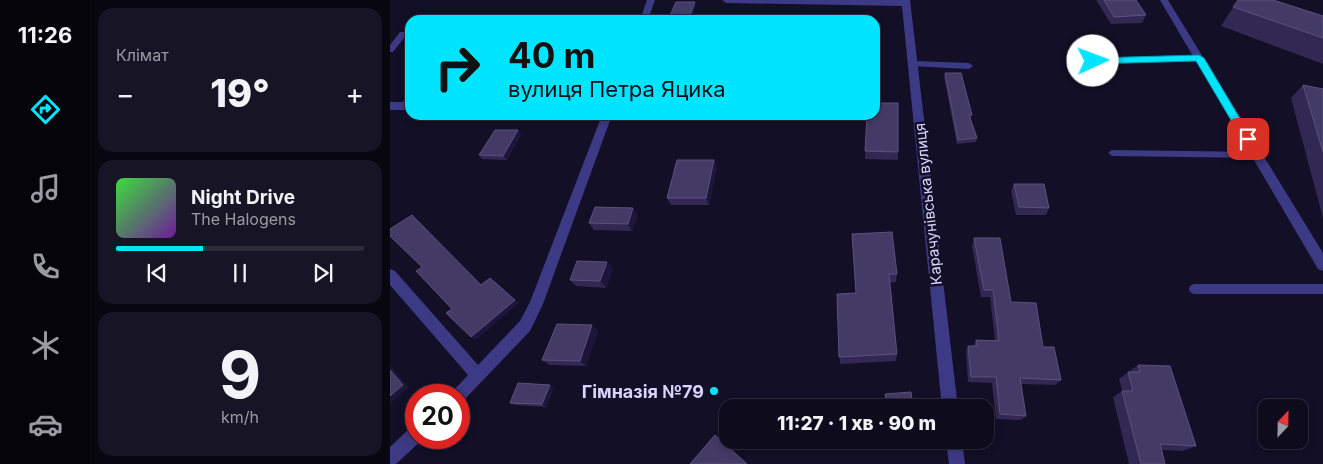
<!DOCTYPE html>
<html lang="uk">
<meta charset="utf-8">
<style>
body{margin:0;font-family:Inter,sans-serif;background:#171425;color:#f1f3f6;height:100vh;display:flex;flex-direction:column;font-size:19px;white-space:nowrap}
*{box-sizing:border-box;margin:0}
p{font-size:16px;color:#9b9ba3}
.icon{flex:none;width:28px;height:28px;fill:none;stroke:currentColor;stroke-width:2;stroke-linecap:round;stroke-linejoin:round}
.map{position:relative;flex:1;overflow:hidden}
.side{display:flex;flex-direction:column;gap:8px;padding:8px;background:#08060f;width:300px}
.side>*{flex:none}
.banner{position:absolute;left:15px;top:15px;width:475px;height:105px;border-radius:15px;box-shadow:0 2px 8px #0003,0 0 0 1px #2e2b3b;background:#00e5ff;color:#111;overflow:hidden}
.needle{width:32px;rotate:22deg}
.buttons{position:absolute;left:868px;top:399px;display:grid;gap:10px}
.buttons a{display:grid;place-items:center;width:50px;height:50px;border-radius:10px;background:#0e0b1c;box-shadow:0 2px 8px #0003,0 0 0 1px #2e2b3b;font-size:25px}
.speed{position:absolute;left:15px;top:384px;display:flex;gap:10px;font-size:25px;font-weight:700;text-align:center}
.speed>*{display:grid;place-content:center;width:65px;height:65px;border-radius:50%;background:#0e0b1c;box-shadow:0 2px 8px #0003,0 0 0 1px #2e2b3b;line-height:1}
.speed .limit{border:8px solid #d22;background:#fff;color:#111}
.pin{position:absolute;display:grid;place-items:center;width:42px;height:42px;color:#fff;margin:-21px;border-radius:10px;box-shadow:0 2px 8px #0006}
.me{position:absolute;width:55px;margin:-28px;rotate:88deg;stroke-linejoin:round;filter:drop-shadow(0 0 4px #0008)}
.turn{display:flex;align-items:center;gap:18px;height:105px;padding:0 20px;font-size:22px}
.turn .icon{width:65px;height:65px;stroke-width:2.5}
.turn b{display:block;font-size:35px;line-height:42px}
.big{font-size:38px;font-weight:800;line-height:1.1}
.side .tile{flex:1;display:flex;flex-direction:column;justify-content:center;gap:8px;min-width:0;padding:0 18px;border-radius:15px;background:#171425}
.side .dial{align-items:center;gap:0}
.dial b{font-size:65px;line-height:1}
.song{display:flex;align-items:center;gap:15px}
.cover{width:60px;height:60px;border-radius:8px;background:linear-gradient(135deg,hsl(120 70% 55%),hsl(280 70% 35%))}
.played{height:5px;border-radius:2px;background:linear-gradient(90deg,#00e5ff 35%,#2e2b3b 35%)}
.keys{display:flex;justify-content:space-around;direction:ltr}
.heat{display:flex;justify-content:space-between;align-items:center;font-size:28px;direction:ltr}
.trip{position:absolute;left:329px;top:399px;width:275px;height:50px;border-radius:15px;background:#0e0b1c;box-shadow:0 2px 8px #0003,0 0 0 1px #2e2b3b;font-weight:800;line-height:50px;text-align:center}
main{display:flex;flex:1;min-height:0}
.menu{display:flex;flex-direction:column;width:90px;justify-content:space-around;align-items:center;background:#06040b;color:#9b9ba3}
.menu .icon{width:35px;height:35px}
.menu .on{color:#00e5ff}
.menu b{font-size:22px;color:#f1f3f6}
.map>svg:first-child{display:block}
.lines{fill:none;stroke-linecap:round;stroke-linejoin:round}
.service{fill:#3d3a85;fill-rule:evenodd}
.minor{fill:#3d3a85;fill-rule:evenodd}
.wall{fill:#312854}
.shaded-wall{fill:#1d163a}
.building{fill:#433a66;stroke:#5a527e}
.route{fill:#00e5ff;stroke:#0095a6}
.poi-dot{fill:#00e5ff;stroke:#130f26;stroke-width:2}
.labels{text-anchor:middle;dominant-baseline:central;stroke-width:5;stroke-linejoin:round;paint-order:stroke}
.street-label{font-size:15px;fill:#d9d4ff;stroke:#130f26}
.near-poi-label{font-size:18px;font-weight:bold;fill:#d9d4ff;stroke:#130f26;text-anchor:end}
</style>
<main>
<nav class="menu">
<b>11:26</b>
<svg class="icon on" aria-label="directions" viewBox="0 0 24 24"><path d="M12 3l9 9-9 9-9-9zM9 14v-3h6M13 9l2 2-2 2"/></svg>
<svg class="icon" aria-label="music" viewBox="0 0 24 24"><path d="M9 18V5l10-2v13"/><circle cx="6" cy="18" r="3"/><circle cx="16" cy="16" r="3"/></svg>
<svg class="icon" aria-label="phone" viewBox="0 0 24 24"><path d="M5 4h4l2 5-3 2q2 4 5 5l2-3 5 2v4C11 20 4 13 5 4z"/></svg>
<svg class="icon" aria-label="climate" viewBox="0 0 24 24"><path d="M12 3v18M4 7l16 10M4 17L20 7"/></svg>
<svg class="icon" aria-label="car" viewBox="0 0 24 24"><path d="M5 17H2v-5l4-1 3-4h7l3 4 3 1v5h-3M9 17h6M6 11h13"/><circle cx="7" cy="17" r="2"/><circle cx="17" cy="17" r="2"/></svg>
</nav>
<section class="side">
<div class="tile"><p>Клімат</p>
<div class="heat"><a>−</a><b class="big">19°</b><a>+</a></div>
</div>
<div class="tile">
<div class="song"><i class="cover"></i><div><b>Night Drive</b><p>The Halogens</p></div></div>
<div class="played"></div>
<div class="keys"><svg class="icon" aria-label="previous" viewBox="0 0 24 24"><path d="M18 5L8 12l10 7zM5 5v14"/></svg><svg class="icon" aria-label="pause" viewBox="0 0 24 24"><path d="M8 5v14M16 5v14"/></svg><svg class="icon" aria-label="next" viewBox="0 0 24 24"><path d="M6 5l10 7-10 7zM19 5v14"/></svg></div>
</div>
<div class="tile dial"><b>9</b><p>km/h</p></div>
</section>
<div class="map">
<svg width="933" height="464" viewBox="0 0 933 464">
<rect width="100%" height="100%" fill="#130f26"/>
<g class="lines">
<path class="service" d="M10 32H16L17 34 3 52H0V45Z
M809 56 813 58 812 60 703 63 699 61 703 59Z
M523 61 579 63 583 66 579 69 520 66 519 64Z
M20 94V103L17 108H11L10 106 17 95Z
M722 150 867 152 871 155 867 158 722 156 718 153Z
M804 284H933V294H804L800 292 799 289 800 286Z"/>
<path class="minor" d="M257 0H265L258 20H250Z
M332 0H520L568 408H552L512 6 336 3Z
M770 0H778L933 253V271L928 269Z
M0 102H20V110H0Z
M212 115H222L153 304 140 331 74 400 69 402V395H61L64 390 78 375 0 285V269L5 271 88 365 130 321 140 302Z
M26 426V438H32V440L6 464H0V447L20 428Z
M556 440H572L575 464H559Z"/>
</g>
<path class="wall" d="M706 0H746L756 15 752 23 721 24Z
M848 0 933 16V64L831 26Z
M555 73 582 115 580 119 587 138 586 142 567 144 554 77Z
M913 85 933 89V218L901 98Z
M477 115 508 152V160L475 159Z
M128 130 131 134 117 160 92 159 89 155Z
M324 160 327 167 319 205H281L277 198Z
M624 184 659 208 656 215H626L621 191Z
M243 208 248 215 242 231 204 230 199 223Z
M462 234 507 274 506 282 500 283 507 354 506 361 450 364 447 294 466 293Z
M584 238 621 302 653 347 671 380 665 385 631 384 636 416 631 420 606 419 602 383 578 382 576 352 578 346H583L586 340H605L600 297H591L582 246Z
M223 269 216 288 186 286 180 280Z
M208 331 196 366 160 365 152 360Z
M748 365 806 446 793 451 772 450 775 464H739L723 397 732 391 729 379Z
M164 387 156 407 125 405 120 403Z"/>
<path class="shaded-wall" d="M305 2 306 6 301 20H298Z
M128 130 131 134 117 160 113 156Z
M324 160 327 167 319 205 316 198Z
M243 208 248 215 242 231 238 224Z
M217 262 223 269 216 288 210 281Z
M100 278 129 303 86 340 81 337Z
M202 325 208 331 196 366 190 361Z
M0 366 19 387 0 404Z
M160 385 164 387 156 407 152 404Z"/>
<path class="building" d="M714 0H746L756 15 724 17Z
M848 0H883L933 16V38L843 7Z
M286 2H305L298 20H278Z
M555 73H571L582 115H579L587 138 568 140Z
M913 85 933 89V152Z
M485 103H508V152L475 151 477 115H485Z
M105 130H128L113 156 89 155Z
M287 160H324L316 198H277Z
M624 184H654L659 208 629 207Z
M205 207 243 208 238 224 199 223Z
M22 215 91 285 100 278 125 300 81 337 56 313 62 309 26 271 32 267 0 236V229Z
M502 232 507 274H499L507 354 449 357 447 294 466 293 462 234Z
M584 238H610L621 302 646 303 653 347H664L671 380 630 378 636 416 610 414 606 377H581L578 346H587L586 340 609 341 603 290H594Z
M187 261 217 262 210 281 180 280Z
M167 324 202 325 190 361 152 360Z
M748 365 780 366 806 446 770 444 775 464H751L732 391H743L738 372H750Z
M0 370 13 385 0 396Z
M128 383 160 385 152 404 120 403Z
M521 392 523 408H498L495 394Z
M325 435 357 464H300Z"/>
<path class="route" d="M809 55 814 58 861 137V142H854L806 61 703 64 698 61 703 58Z"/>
<circle class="poi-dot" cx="324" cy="391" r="5"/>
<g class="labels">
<g class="street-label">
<text transform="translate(538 204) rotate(-96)">Карачунівська вулиця</text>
</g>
<g class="near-poi-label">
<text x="314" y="391">Гімназія №79</text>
</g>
</g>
</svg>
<div class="buttons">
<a><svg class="needle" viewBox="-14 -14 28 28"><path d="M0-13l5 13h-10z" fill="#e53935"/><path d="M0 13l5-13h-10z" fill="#9b9ba3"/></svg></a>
</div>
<div class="speed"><div class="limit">20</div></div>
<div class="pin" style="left:858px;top:139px;background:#d93025"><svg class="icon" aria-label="arrive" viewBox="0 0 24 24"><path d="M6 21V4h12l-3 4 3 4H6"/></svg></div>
<svg class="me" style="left:703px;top:61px" viewBox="-20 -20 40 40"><circle r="19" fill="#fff"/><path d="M0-13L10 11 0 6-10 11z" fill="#00e5ff"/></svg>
<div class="trip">11:27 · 1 хв · 90 m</div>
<div class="banner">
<div class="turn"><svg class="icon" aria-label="right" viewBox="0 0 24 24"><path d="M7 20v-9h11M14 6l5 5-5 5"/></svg><div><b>40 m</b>вулиця Петра Яцика</div></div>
</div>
</div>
</main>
